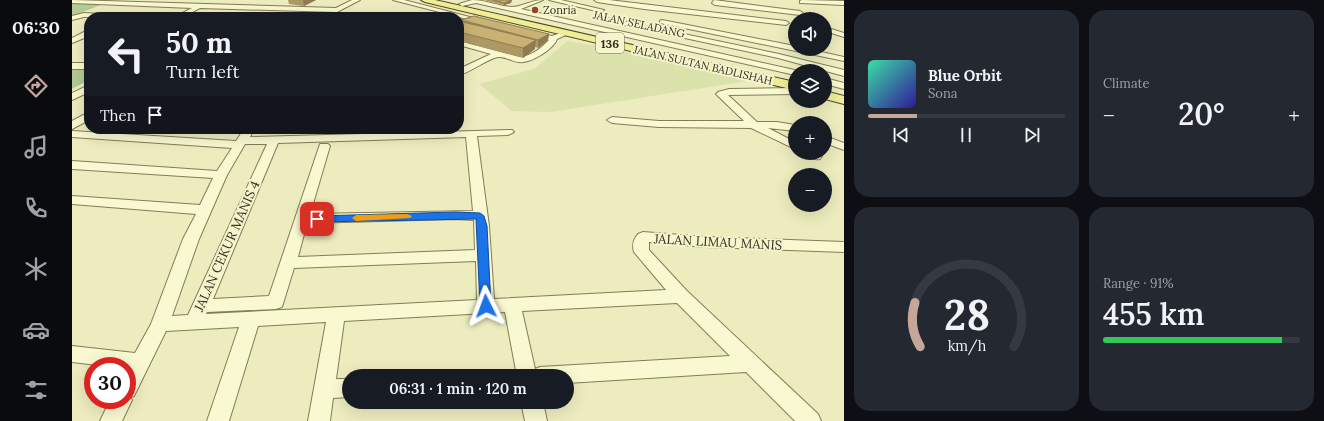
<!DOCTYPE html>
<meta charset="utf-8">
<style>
body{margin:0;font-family:Lora,serif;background:#242831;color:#f1f3f6;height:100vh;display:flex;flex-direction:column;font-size:15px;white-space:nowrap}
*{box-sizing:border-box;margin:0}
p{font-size:13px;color:#9ea1a6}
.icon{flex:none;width:22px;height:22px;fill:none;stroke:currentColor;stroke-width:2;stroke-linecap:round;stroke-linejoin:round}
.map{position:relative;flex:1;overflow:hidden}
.sheet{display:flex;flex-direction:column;gap:10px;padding:10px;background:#0d0f14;width:480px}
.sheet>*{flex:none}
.banner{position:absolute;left:12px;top:12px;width:380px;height:122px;border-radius:16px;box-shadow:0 4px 16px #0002;background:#171b24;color:#f1f3f6;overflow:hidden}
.buttons{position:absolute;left:716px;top:12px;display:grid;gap:8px}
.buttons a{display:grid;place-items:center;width:44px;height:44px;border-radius:50%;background:#171b24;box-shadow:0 4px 16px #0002;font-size:20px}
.speed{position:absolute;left:12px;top:357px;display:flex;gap:8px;font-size:20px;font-weight:700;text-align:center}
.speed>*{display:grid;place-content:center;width:52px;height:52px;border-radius:50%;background:#171b24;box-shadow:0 4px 16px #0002;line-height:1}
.speed .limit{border:6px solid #d22;background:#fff;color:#111}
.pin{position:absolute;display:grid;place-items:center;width:34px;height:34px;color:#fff;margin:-17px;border-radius:8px;box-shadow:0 2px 6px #0006}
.me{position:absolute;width:44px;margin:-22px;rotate:357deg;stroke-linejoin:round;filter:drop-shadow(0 0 3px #0008)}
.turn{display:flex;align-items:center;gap:14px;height:84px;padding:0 16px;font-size:18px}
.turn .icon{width:52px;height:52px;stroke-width:2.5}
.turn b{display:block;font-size:28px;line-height:34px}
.then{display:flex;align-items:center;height:38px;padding:0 16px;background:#0003;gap:8px;font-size:15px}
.big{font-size:30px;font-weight:600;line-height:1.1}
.sheet .tile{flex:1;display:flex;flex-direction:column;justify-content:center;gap:6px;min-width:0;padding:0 14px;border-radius:16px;background:#242831}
.sheet .dial{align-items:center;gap:0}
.dial svg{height:104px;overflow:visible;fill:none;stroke:#363941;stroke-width:7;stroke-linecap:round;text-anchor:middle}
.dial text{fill:#f1f3f6;stroke:none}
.song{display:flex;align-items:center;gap:12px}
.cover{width:48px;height:48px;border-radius:6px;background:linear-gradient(135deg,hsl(160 70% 55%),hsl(250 70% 35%))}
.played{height:4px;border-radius:2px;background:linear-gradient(90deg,#c6a69a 25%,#363941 25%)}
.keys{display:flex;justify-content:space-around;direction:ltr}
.heat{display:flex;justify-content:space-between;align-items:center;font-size:22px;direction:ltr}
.charge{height:6px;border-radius:3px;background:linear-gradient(90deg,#34c759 91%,#363941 0)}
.sheet .tiles{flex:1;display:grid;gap:10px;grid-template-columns:repeat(2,1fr)}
.trip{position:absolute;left:270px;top:369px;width:232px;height:40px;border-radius:20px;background:#171b24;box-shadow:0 4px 16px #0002;font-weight:600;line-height:40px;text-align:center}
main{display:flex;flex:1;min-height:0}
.dock{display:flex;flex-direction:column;width:72px;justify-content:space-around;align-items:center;background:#090b0e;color:#9ea1a6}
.dock .icon{width:28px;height:28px}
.dock .active{color:#c6a69a}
.dock b{font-size:18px;color:#f1f3f6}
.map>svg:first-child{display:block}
.farmland{fill:#dbe2ac}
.green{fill:#b3ca93}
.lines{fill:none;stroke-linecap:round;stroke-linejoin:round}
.minor-casing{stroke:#847c57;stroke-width:2}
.major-casing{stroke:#52482c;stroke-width:2}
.minor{fill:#f8f8d1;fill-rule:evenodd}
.major{fill:#f0ee95;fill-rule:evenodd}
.wall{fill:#ae9864}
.shaded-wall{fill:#8d7c51}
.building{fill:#cab174;stroke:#8d7c51}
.route{fill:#1a73e8;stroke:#114b97}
.slow{fill:#f59e0b}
.poi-dot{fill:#924729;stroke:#f4f4cd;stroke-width:1.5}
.labels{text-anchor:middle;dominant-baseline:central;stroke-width:4;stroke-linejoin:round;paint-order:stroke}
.far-poi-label{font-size:11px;fill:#342e1c;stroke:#f4f4cd;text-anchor:start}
.far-street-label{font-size:11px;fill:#342e1c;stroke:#f4f4cd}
.shield{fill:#f4f4cd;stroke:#6e6951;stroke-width:1}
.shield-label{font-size:12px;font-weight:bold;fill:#342e1c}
.street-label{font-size:13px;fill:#342e1c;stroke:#f4f4cd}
</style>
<main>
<nav class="dock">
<b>06:30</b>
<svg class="icon active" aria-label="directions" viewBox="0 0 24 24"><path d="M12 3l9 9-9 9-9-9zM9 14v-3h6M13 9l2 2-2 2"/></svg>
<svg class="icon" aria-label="music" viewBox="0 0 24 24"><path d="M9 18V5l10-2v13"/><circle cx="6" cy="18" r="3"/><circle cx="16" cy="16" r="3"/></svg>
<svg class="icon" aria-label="phone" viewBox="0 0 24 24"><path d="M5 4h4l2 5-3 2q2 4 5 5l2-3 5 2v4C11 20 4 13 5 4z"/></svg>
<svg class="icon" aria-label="climate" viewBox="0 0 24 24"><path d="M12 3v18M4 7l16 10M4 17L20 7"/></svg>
<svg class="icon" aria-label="car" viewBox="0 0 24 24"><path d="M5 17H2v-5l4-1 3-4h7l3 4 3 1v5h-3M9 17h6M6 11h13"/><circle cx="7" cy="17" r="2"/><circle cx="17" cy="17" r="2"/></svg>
<svg class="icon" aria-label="filters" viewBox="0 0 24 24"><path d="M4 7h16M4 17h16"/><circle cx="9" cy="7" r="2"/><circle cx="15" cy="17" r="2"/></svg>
</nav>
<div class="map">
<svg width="772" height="421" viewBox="0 0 772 421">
<rect width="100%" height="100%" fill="#ececbe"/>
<path class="farmland" d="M495 41 545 49 682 80 478 112 440 111 407 84 462 69Z"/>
<path class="green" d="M0 3H34L0 16Z
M0 70H17V80L0 89Z"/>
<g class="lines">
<defs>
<path id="minor" d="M0 0 264 8 280 0H288L265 12 128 8 111 17H103L120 8 0 3Z
M321 0H332L417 22 414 24Z
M400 0C413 0 426 6 440 7 449 7 460 0 471 0L449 9 727 71H723V75L404 3 390 6 387 4Z
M477 0H489L532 10 529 12Z
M522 0H537L714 21 717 23 714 25 572 9 525 2Z
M642 0 728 11 731 13 728 15 643 5 640 3Z
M730 0 772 1V5L728 3V1Z
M12 13 50 15 53 17H12L0 20V16Z
M526 16 707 54 772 70V76L706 58 524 19V17Z
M590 20 723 46V49H736L772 57V61L588 23V21Z
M753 27 772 33V37L753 31Z
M14 31H17V36L0 43V38Z
M455 31 480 36 494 31 498 33 485 39C482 49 458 64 447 62 441 62 433 56 426 57 415 59 399 72 387 75V69L419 54 387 45V41L448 57C460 56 469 48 477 40L455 35Z
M0 63H17V69H0Z
M753 78 772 83V89L753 84Z
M17 85V92L0 100V93Z
M723 88V94L656 95 685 122H705L723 125V131L696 128 723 142V149L679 128 587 127 540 123 535 120 540 117 587 121H672L646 96 644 94 646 92 657 89Z
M17 112V120L0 129V121Z
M172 129H182L178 137 440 130 442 132 436 135 405 136 417 226 422 299 594 290 562 252C560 245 561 240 566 234L571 232 634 237 772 242V252L634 247 577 242V250L615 291 746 414 749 421H723L674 372 495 383V376H445L433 312 272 321 264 379H277V397L261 398 258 421H236L254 322 186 326 157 421H135L167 327 94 331 62 396 58 397 60 400 50 421H28L38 400H55V366H33L0 362V346L63 353 79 324 111 239 124 214 0 204V196L128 205 141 178 0 169V161L145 171 160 148 0 137V131L164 141ZM394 137 401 211 238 214 258 146 256 144H248L197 296 141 299 206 143ZM173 144H195L116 315 100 316 127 239 155 175ZM383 219 402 220 403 250 226 257 235 223ZM404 261 405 300 134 314 135 312 204 309 210 307 222 268ZM605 303 658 356 468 367 463 369 450 311Z
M753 136 772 143V150L753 143Z
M732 153H747L750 156 748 159C742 160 736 158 732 153Z
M449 402H471L475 421H453Z"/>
<path id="major" d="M349 0H363L723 82V90L353 2Z
M753 91 772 96V104L753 99Z"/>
</defs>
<use href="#minor" class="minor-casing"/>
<use href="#major" class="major-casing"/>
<use href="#minor" class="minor"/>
<use href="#major" class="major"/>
</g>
<path class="wall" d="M216 0H244L232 6 217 4Z
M412 0H437L439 3 432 5Z
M387 19 388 21 389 22V20L477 34 476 40 466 48 463 47V49L451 58 387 41Z"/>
<path class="shaded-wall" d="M231 0H244L232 6Z
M440 0 439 3 432 5V3Z
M477 34 476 40 466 48V40Z
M464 40 463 49 451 58V48Z"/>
<path class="building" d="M421 0H440L432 3Z
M369 14 379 17H366H367L363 16Z
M354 15 361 16 359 17H347Z
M402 16 477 34 466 40 389 20Z
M387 21 464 40 451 48 387 32Z"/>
<path class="route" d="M383 212 408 213 412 216 415 226 419 306 418 309 414 310 410 309 408 306 404 219 245 222 240 219 245 216Z"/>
<path class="slow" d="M335 214 340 216 338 218 284 221 280 218 284 215Z"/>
<circle class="poi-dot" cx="463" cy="10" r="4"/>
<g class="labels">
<g class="far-poi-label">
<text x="471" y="10">Zonria</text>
</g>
<g class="far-street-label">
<text transform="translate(567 24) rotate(12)">JALAN SELADANG</text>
<text transform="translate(631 65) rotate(13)">JALAN SULTAN BADLISHAH</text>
</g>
<rect class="shield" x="524" y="33" width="28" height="20" rx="3"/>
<g class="shield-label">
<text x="538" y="43">136</text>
</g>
<g class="street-label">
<text transform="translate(646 242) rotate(3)">JALAN LIMAU MANIS</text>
<text transform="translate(155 246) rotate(-66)">JALAN CEKUR MANIS 4</text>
</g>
</g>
</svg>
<div class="buttons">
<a><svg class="icon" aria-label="sound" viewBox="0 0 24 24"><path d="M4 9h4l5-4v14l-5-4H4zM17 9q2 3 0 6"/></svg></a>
<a><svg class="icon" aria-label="layers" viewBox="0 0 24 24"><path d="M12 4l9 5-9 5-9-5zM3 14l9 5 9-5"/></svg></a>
<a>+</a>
<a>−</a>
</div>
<div class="speed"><div class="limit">30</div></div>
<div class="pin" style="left:245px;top:219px;background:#d93025"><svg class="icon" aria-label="arrive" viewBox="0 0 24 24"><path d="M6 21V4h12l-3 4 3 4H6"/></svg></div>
<svg class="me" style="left:414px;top:306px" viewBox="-20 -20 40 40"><path d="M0-17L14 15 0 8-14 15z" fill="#1a73e8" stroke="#fff" stroke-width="4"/></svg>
<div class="trip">06:31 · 1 min · 120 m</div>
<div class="banner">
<div class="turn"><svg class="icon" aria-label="left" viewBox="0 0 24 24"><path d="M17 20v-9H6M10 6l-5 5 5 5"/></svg><div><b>50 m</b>Turn left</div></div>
<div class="then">Then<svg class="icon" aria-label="arrive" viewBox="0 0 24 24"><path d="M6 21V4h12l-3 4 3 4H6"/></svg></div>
</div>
</div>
<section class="sheet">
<div class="tiles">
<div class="tile">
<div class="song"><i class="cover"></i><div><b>Blue Orbit</b><p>Sona</p></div></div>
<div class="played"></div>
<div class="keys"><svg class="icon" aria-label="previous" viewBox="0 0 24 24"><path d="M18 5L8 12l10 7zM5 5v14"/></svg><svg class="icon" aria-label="pause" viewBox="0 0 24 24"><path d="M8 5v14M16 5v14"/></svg><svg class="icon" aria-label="next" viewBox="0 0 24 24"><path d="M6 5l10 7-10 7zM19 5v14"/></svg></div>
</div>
<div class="tile"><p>Climate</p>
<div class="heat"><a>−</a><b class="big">20°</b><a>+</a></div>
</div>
<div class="tile dial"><svg viewBox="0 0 100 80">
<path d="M14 69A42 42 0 1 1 86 69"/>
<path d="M14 69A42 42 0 0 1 10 35" stroke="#c6a69a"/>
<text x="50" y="56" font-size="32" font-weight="700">28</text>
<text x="50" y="72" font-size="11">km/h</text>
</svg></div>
<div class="tile"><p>Range · 91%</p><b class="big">455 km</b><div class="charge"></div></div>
</div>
</section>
</main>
